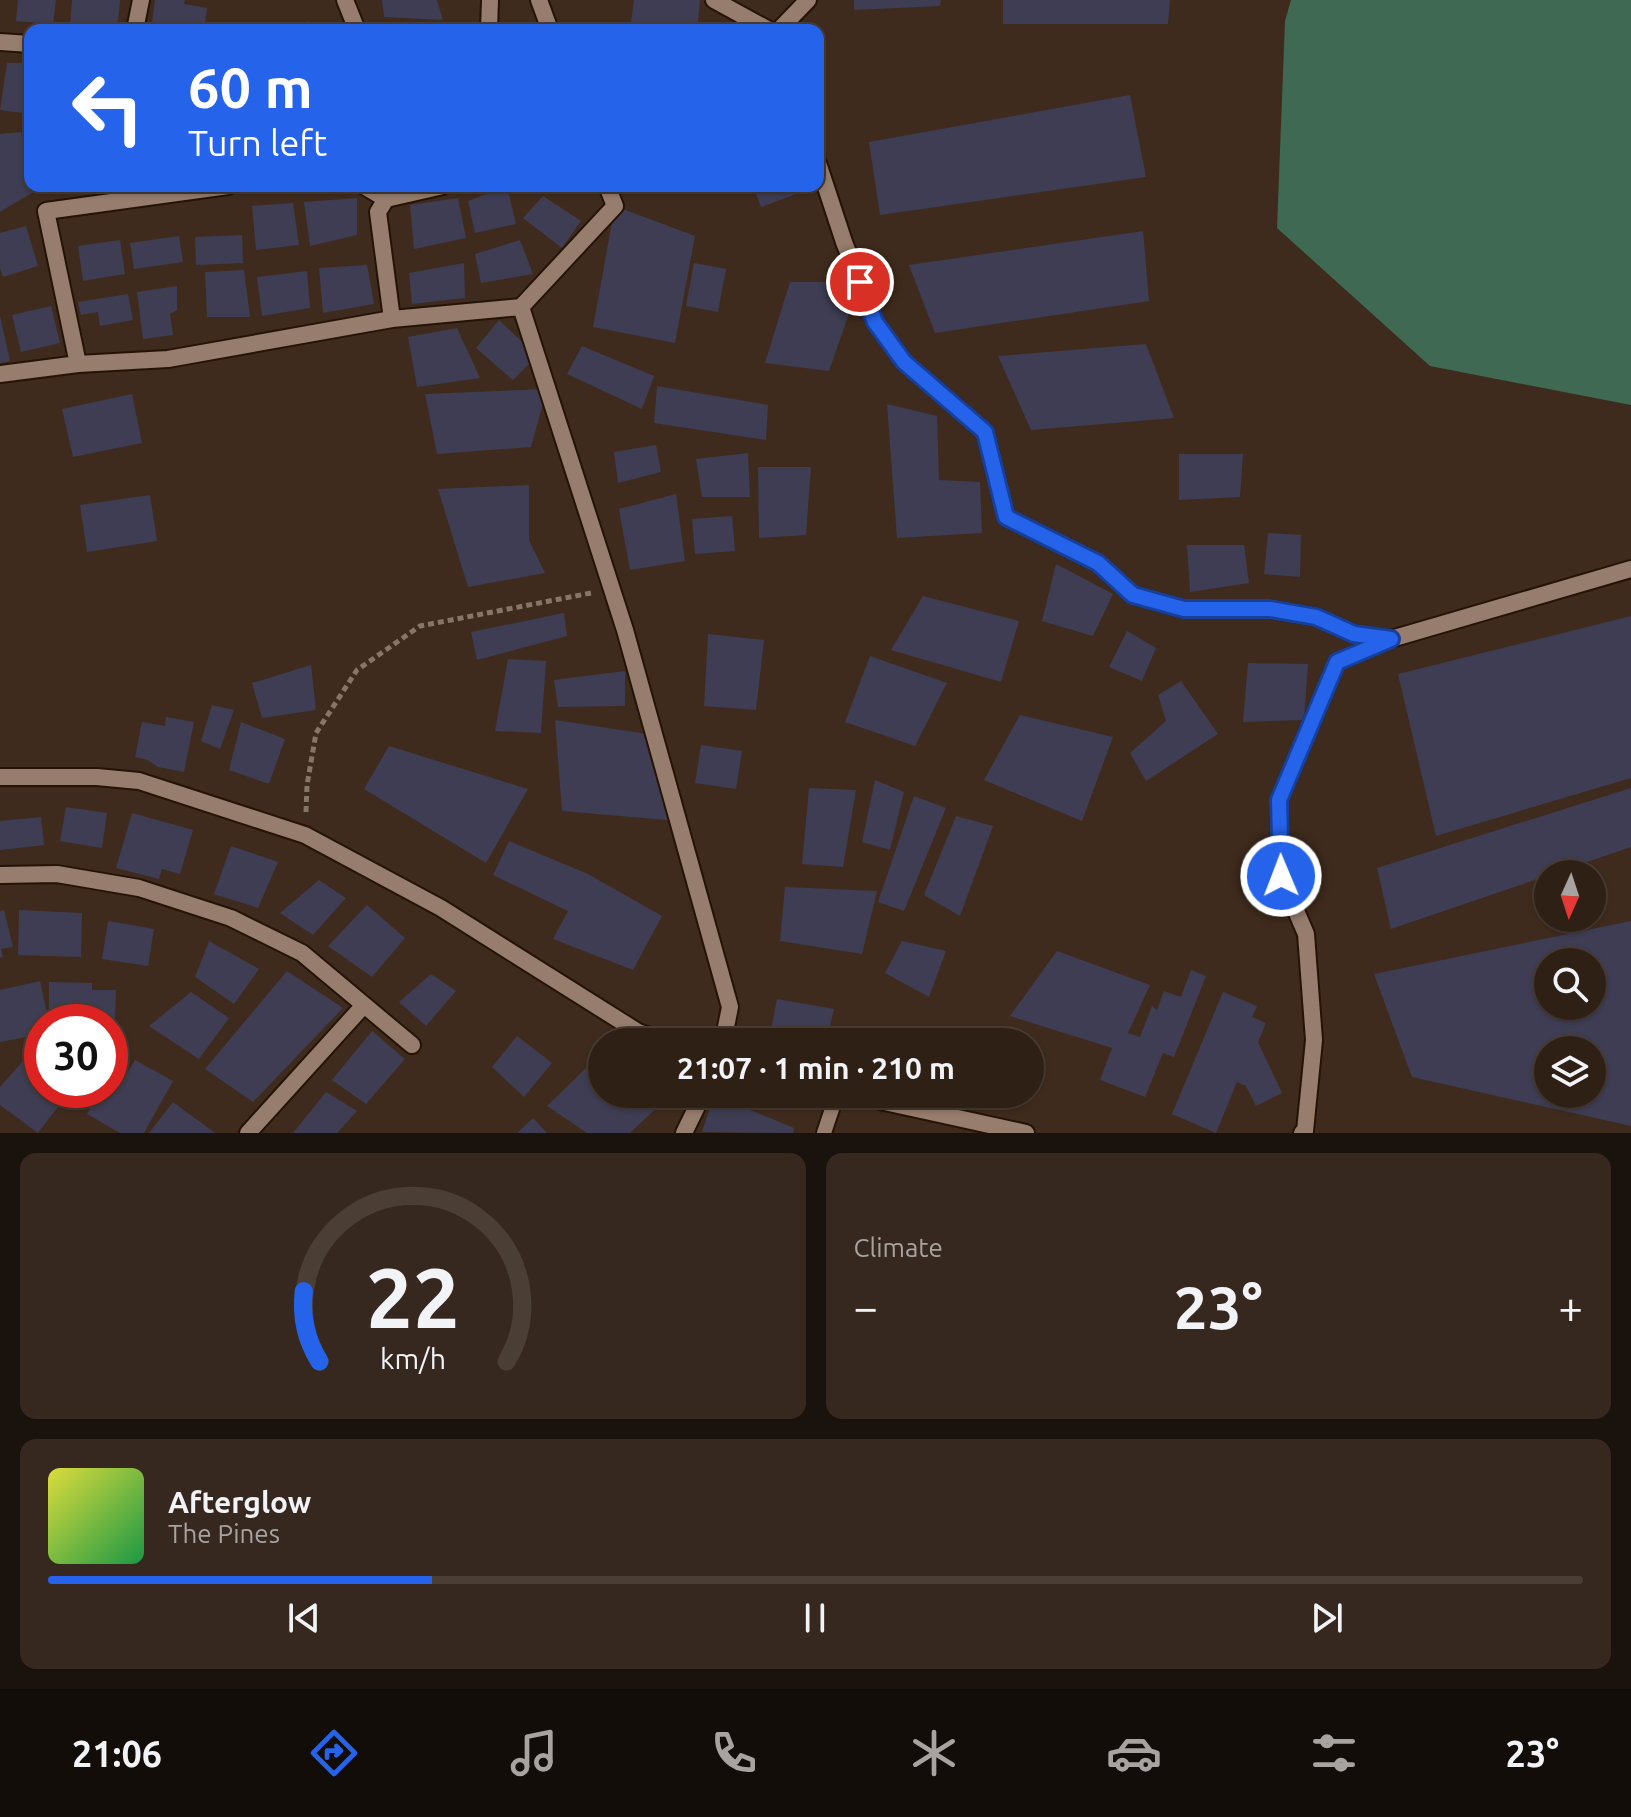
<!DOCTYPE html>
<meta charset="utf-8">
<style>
body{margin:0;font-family:Ubuntu,sans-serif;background:#37281f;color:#f1f3f6;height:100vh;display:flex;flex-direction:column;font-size:30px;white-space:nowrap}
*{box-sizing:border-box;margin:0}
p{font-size:26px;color:#a7a3a1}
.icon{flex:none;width:44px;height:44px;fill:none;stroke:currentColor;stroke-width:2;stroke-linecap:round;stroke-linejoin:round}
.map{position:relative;height:1133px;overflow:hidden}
.drawer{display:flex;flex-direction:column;gap:20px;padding:20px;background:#1a120c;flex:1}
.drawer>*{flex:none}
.top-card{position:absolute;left:24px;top:24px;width:800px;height:168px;border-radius:16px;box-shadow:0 2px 6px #0004,0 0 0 2px #4a3e35;background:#2563eb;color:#fff;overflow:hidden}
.needle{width:52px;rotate:183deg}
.tools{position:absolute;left:1534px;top:860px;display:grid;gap:16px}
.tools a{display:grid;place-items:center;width:72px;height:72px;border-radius:50%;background:#2f2016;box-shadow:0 2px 6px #0004,0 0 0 2px #4a3e35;font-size:40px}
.speed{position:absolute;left:24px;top:1004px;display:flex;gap:16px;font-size:40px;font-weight:700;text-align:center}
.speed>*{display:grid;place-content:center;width:104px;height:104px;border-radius:50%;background:#2f2016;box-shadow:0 2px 6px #0004,0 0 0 2px #4a3e35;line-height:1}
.speed .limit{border:12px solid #d22;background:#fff;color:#111}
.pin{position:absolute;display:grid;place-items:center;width:68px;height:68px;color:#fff;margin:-34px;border:4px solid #fff;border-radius:50%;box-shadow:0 2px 8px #0007}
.me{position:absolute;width:88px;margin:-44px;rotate:359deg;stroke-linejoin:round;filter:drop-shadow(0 0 6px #0008)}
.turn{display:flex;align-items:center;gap:28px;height:168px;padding:0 32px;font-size:36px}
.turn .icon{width:104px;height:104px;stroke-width:2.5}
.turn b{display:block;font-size:56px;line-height:68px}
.big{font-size:60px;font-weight:600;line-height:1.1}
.drawer .widget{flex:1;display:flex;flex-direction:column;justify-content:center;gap:12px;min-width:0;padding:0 28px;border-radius:16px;background:#37281f}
.drawer .dial{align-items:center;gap:0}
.dial svg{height:208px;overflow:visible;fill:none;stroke:#4a3e35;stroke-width:7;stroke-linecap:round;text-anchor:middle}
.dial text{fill:#f1f3f6;stroke:none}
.song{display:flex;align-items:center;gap:24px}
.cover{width:96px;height:96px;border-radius:12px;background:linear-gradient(135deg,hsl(60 70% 55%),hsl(140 70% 35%))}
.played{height:8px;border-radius:4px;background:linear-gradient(90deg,#2563eb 25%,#4a3e35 25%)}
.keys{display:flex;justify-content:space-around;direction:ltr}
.heat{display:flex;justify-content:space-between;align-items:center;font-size:44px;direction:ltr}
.drawer .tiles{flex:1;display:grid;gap:20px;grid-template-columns:1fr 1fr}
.widget:last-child{grid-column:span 2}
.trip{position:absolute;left:588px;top:1028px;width:456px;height:80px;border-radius:40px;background:#2f2016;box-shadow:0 2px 6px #0004,0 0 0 2px #4a3e35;font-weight:600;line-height:80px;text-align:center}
.tabs{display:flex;height:128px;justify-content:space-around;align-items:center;background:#130d09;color:#a7a3a1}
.tabs .icon{width:56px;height:56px}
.tabs .selected{color:#2563eb}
.tabs b{font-size:36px;color:#f1f3f6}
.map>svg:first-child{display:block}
.forest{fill:#3f6953}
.building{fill:#3e3d53;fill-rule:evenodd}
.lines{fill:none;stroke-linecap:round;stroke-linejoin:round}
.service-casing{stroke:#251306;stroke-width:18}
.minor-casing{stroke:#251306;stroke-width:20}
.tertiary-casing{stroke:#251306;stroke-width:20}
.path{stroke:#867569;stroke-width:5;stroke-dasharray:6 4;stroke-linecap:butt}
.service{stroke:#967d6d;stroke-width:14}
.minor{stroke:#967d6d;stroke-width:16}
.tertiary{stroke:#967d6d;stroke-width:16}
.route-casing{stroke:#184099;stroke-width:20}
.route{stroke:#2563eb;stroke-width:14}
</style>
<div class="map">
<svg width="1631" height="1133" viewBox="0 0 1631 1133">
<rect width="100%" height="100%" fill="#3f2b1d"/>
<path class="forest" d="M1291 0H1631V405L1430 366 1277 228 1285 21Z"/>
<path class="building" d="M18 0H56L53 24 16 21Z
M72 0H120L117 30 70 25Z
M155 0H185L184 4 207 8 204 30H151Z
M382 0H437L443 20 384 17Z
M634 0H700L697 30H630Z
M854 0H941L940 6 854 10Z
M1003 0H1170L1168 24H1003Z
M310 21 311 30H278V29Z
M7 63H30V114L0 110Z
M1130 95 1146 177 880 215 869 142Z
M21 132 30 169V186H34L35 191 0 212V134Z
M507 186 516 224 475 233 468 201Z
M753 186H809L810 189 761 207Z
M543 196 581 221 562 248 523 218Z
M357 198V235L310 246 304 202Z
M458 198 466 238 414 249 410 205Z
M293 203 299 245 256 250 252 206Z
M615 206 695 236 675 343 593 327Z
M26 226 38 266 3 277 0 268V233Z
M1143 231 1149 301 935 333 909 265Z
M242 235 243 263 196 265 195 237Z
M179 236 183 262 134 269 130 243Z
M120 240 125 274 83 281 78 246Z
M520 240 533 274 481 283 475 254Z
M464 263 465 298 412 304 409 273Z
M694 263 726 269 718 312 686 306Z
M367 265 374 304 323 313 319 268Z
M244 270 250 317H207L205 272Z
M307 271 310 308 262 316 257 277Z
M790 282H860L829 371 765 363Z
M177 286V310L170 314 173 335 143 339 137 292Z
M128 294 133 320 100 326 98 312 81 315 78 302Z
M51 306 60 343 21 352 12 315Z
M0 316 10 361 0 363Z
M499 320 537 356 513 380 476 348Z
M457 328 480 378 417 387 408 337Z
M1146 344 1174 418 1031 430 998 356Z
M582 346 654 376 642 409 567 374Z
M657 386 768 405 766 440 654 423Z
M547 389 531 447 437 454 425 394Z
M132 394 142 443 73 457 62 409Z
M887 404 937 416 939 480 980 482 982 533 897 538Z
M656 445 661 472 618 483 614 452Z
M748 453 750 497H702L696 459Z
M1179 454H1243L1240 497 1179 500Z
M758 467H811L806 535 759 538Z
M529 485V540L545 573 468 587 438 489Z
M676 494 685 561 630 570 619 509Z
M150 495 157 541 87 552 80 505Z
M732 516 735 551 695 554 692 519Z
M1268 533 1301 535 1300 577 1264 574Z
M1187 545H1244L1249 583 1190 592Z
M1056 564 1113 594 1093 636 1042 621Z
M923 596 1019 621 1001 682 891 650Z
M564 613 567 636 477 660 471 632Z
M1631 616V778L1436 836 1398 674Z
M1127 631 1156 648 1142 681 1109 667Z
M708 634 764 640 756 710 704 706Z
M870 656 947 683 915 746 845 722Z
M508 659 546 661 541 733 495 731Z
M1248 663 1308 664 1304 720 1243 722Z
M311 665 316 710 262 718 252 683Z
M625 671V706L558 707 554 680Z
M1181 681 1218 734 1146 781 1130 753 1166 721 1158 695Z
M212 705 234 710 220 749 201 741Z
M1020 715 1113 737 1082 821 984 780Z
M166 717 194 722 184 772 158 767 148 760 135 757 142 722 165 726Z
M555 720 654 735 678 821 562 811Z
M241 722 285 739 269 784 229 770Z
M701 745 742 751 736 789 695 783Z
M389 746 528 789 486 863 364 789Z
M875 780 904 792 890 850 862 842Z
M809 788 856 790 843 867 802 864Z
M1631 788V847L1391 929 1377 868Z
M914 796 946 808 904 911 878 902Z
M66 807 107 813 102 848 60 841Z
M132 813 193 830 180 874 162 869 159 879 116 868Z
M956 816 993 826 960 916 924 895Z
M41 817 44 845 0 850V821Z
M509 841 588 874 662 916 633 970 553 939 568 911 493 875Z
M231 846 278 862 258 908 214 894Z
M319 880 346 898 313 935 280 913Z
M785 887 877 891 862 954 780 941Z
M367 905 405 938 372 977 328 946Z
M4 910 13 947 1 949 3 957 0 958V911Z
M19 910 82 913 81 957 18 955Z
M108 921 154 929 148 966 102 959Z
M1631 921V1126L1412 1077 1374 974ZM1548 962H1592V1006H1548ZM1548 1050H1592V1094H1548Z
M209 941 259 969 234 1004 195 977Z
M902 941 946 951 929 997 885 973Z
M1057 951 1150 985 1128 1033 1140 1037 1152 1006 1157 1010 1164 991 1181 997 1191 970 1206 976 1174 1057 1163 1053 1145 1097 1100 1080 1112 1048 1010 1016Z
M287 971 343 1008 253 1102 205 1069Z
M431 974 456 991 426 1026 399 1002Z
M40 981 49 1022H42V1034L0 1042V990Z
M49 982 92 983V990H116L115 1018H90V1022H49Z
M191 992 229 1018 199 1059 149 1026Z
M1223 992 1257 1006 1252 1017 1266 1023 1258 1042 1282 1093 1256 1106 1246 1086 1237 1082 1216 1133 1172 1114Z
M777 999 834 1009 826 1042 769 1041Z
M372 1031 405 1059 366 1104 332 1080Z
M517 1036 552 1063 524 1097 492 1067Z
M135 1060 173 1081 144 1133H120L87 1114 101 1090H110V1084L118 1088Z
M23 1061 42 1073V1090L70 1091 38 1133 0 1105V1087Z
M587 1067 602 1073V1094H659L668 1097 630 1133H587L547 1106Z
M326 1092 357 1111 337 1133H293Z
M714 1095 794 1128 793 1133 702 1132Z
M173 1102 215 1133H149Z
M533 1118 547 1133H517Z"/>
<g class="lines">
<defs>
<path id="service" d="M824 1133 837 1094"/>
<path id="minor" d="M345 0 357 30
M539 0 550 30
M714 0 769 30
M135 30 141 0
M489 30 490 0
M779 30 808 0
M0 42 30 44
M818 163 844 242 875 322 904 362 985 432 1006 517 1098 563 1133 595 1184 609H1270L1316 617 1354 634 1391 639
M364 186 386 199 378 212 392 319
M386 191V199L443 186
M521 307 625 630 730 1007 723 1042
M78 364 46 211 228 186
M0 374 78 364 168 359 392 319 521 307 615 206 607 186
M0 875 57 874 139 888 231 918 302 953 412 1045
M248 1133 364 1005
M684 1133 703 1094
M1302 1133 1305 1131 1314 1040 1306 934 1281 876 1279 800 1337 662 1391 639 1631 569"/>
<path id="tertiary" d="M0 777H97L139 781 305 835 441 908 638 1032 667 1042
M848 1094 1026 1133"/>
</defs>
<use href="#service" class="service-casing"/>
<use href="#minor" class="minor-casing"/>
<use href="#tertiary" class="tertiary-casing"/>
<path class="path" d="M306 812 307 785 316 733 357 670 420 626 591 593"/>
<use href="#service" class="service"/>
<use href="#minor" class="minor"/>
<use href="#tertiary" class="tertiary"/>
</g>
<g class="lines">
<defs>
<path id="route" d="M860 282 875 322 904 362 985 432 1006 517 1098 563 1133 595 1184 609H1270L1316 617 1354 634 1391 639 1337 662 1279 800 1281 876"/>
</defs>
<use href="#route" class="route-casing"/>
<use href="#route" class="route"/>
</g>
</svg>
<div class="tools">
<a><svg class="needle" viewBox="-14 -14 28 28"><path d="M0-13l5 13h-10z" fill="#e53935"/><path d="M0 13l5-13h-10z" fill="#a7a3a1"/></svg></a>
<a><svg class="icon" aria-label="search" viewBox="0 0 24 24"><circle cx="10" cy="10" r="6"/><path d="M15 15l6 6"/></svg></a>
<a><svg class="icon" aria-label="layers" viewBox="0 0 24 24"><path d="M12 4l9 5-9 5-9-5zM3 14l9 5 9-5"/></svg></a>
</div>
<div class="speed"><div class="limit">30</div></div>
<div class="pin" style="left:860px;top:282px;background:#d93025"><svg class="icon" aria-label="arrive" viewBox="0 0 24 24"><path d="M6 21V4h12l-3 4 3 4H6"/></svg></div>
<svg class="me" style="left:1281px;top:876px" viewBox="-20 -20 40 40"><circle r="17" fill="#2563eb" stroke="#fff" stroke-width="3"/><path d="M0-11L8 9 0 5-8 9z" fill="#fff"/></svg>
<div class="trip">21:07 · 1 min · 210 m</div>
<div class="top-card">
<div class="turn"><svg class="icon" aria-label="left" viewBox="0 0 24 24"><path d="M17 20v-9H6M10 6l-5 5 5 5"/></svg><div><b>60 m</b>Turn left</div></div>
</div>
</div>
<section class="drawer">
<div class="tiles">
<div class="widget dial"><svg viewBox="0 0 100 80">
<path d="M14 69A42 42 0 1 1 86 69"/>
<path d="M14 69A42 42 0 0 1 8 42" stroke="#2563eb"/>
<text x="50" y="56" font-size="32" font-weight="700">22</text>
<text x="50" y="72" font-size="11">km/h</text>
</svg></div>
<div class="widget"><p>Climate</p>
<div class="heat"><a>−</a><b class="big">23°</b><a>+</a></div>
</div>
<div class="widget">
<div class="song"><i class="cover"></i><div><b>Afterglow</b><p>The Pines</p></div></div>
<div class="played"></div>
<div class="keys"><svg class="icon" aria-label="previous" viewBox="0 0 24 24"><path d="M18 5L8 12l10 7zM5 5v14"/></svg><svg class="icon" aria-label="pause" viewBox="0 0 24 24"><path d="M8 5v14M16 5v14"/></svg><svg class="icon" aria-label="next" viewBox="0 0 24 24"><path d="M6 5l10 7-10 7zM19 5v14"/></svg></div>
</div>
</div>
</section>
<nav class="tabs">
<b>21:06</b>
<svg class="icon selected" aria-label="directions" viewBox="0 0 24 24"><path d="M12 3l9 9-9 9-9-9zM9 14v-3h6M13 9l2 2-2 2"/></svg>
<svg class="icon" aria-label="music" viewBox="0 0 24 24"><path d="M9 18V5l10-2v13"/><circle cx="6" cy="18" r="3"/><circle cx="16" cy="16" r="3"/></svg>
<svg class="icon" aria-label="phone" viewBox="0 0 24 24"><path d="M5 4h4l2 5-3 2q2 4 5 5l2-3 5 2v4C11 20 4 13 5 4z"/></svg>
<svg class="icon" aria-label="climate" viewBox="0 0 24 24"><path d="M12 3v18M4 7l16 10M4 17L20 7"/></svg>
<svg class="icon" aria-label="car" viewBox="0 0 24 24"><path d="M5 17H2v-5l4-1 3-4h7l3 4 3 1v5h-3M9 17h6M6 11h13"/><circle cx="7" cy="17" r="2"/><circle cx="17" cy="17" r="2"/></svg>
<svg class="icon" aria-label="filters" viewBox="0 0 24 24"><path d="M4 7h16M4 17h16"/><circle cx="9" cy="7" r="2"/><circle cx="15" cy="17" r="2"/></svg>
<b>23°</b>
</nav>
